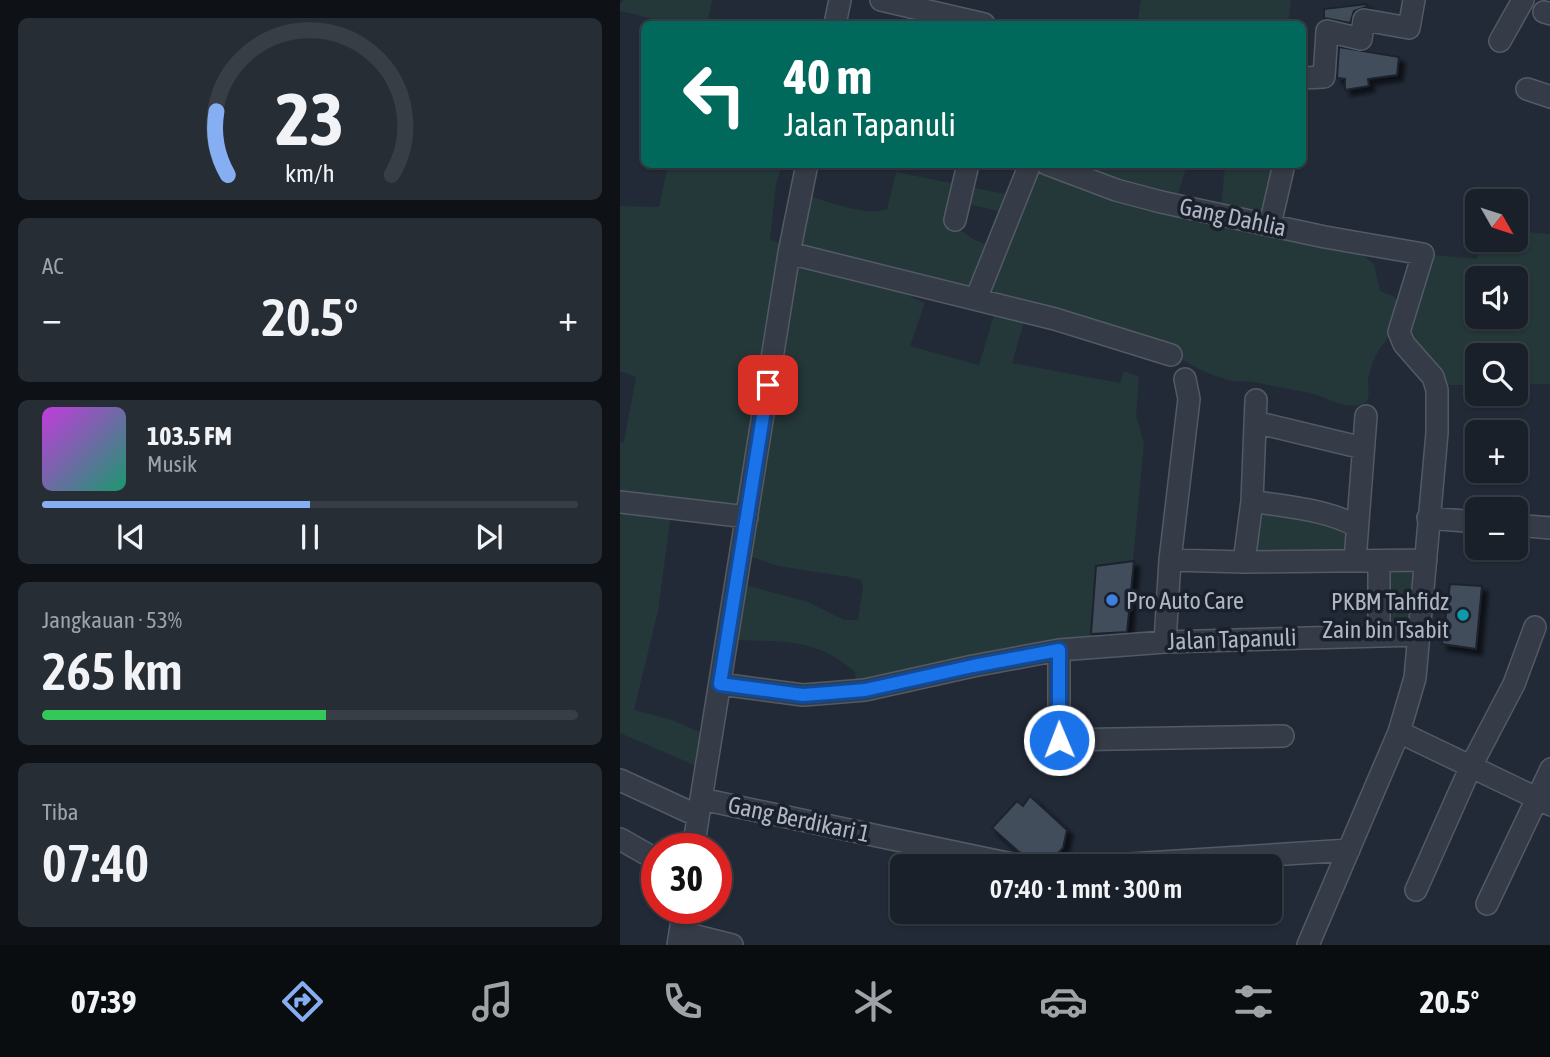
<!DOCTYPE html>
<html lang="id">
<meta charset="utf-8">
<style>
body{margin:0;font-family:"Asap Condensed",sans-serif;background:#272d35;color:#f1f3f6;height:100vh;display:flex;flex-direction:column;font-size:26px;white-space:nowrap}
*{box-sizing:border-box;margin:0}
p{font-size:23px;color:#9fa3a8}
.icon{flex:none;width:38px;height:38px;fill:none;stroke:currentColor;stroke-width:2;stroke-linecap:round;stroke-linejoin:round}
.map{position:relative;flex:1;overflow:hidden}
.panel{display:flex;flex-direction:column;gap:18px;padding:18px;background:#0e1217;width:620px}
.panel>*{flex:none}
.top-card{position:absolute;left:21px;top:21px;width:665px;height:147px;border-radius:10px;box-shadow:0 2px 5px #0004,0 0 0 2px #383e46;background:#00695c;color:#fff;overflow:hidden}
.needle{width:46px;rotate:129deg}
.buttons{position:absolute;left:845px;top:189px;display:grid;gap:14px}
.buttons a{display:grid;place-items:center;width:63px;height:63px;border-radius:10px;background:#1a2029;box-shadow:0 2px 5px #0004,0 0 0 2px #383e46;font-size:35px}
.speed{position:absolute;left:21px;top:833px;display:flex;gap:14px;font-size:35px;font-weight:700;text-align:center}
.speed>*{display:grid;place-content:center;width:91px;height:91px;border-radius:50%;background:#1a2029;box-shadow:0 2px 5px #0004,0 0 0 2px #383e46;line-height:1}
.speed .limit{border:10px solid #d22;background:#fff;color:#111}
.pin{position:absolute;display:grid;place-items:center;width:60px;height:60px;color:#fff;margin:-30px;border-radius:14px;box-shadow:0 4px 10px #0006}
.me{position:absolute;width:77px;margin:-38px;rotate:359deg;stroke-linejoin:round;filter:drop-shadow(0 0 5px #0008)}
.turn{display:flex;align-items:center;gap:24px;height:147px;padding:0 28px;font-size:32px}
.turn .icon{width:91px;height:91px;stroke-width:2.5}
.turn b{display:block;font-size:49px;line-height:60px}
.big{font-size:52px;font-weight:600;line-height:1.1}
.panel .card{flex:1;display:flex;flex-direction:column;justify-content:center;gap:10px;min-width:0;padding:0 24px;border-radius:10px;background:#272d35}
.panel .dial{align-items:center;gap:0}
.dial svg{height:182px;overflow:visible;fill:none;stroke:#383e46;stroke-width:7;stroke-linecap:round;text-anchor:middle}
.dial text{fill:#f1f3f6;stroke:none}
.song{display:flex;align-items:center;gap:21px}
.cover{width:84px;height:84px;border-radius:10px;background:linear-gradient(135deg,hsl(290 70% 55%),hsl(160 70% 35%))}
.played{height:7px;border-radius:4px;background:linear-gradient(90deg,#86aef2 50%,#383e46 50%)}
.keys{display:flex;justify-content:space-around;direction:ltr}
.heat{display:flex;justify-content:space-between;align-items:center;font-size:38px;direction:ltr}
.charge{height:10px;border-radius:5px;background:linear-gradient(90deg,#34c759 53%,#383e46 0)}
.trip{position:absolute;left:270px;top:854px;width:392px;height:70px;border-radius:10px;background:#1a2029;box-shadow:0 2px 5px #0004,0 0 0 2px #383e46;font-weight:600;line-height:70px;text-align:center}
.tabs{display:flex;height:112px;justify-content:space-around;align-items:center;background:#0a0d10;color:#9fa3a8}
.tabs .icon{width:49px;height:49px}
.tabs .active{color:#86aef2}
.tabs b{font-size:32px;color:#f1f3f6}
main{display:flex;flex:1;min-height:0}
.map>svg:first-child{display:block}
.green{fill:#243739;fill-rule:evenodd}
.building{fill:#434d5b;stroke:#1c232e;stroke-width:2;filter:url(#shadow)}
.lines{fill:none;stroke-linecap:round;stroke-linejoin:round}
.minor-casing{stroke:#525a65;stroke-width:24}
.minor{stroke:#353c47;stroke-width:21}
.route-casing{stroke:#114b97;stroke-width:18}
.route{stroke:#1a73e8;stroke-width:12}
.shop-dot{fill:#3f7fe0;stroke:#1a212c;stroke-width:2.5}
.culture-dot{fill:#0f9aa8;stroke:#1a212c;stroke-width:2.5}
.labels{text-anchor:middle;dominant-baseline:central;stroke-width:7;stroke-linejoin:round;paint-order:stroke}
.street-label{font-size:24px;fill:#afb7c4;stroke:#1a212c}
.poi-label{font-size:24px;fill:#afb7c4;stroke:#1a212c;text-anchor:start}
</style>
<main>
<section class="panel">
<div class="card dial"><svg viewBox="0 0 100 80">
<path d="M14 69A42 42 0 1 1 86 69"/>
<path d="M14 69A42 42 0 0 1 9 41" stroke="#86aef2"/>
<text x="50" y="56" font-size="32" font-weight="700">23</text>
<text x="50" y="72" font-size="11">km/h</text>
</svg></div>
<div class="card"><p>AC</p>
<div class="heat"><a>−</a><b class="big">20.5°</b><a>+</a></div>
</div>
<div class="card">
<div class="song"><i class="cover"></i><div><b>103.5 FM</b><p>Musik</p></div></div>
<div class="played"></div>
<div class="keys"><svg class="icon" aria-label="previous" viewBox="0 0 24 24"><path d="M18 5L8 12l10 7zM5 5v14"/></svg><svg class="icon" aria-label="pause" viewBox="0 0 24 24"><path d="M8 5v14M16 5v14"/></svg><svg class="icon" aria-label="next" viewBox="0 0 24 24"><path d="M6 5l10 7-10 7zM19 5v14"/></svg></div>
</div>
<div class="card"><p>Jangkauan · 53%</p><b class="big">265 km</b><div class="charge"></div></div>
<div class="card"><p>Tiba</p><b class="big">07:40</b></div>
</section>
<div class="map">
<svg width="931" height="945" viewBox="0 0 931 945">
<defs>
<filter id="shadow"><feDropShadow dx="5.5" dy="5.5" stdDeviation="2" flood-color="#0009"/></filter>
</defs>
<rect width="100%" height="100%" fill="#222a37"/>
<path class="green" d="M4 0H92L87 24H55L0 11V4Z
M521 0H671L668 24H517Z
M48 165H162L156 184 150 240 165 244 119 509 0 495V443L4 442 16 377 0 371V206L39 207Z
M442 165H567L556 200Z
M605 165H658L647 219 601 210Z
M417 167 727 249 743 255 754 264 760 291 775 297C783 312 769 338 759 350 754 358 749 371 748 380 747 388 753 400 742 404 727 410 710 399 696 395 676 389 654 387 634 382 625 380 617 383 608 380 587 374 568 365 551 351L367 302Z
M276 172 395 196 386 213 344 203 336 227 353 239 371 247 351 290 178 247 189 196C209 202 248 217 267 209Z
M896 231 930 234V384H896V355H858L857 385H822L789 345 786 317 812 255 857 259 861 240H896ZM858 278H896V317H858Z
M177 258 289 285 291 297 305 303 290 346 359 365 376 308 406 315 392 363 500 383 504 371 519 377 516 416 524 443 513 561 476 566 470 639 237 687 235 672C196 638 164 642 116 640L122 584 188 602 224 620H238L243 587 241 580 229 577 158 566 126 555Z
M637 507 727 525 728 557 634 558Z
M0 508 51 514 38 611 14 710 52 720 84 734 74 765 0 733Z
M764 567 798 569 794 629 763 628Z"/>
<path class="building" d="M747 4 746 7 734 11 730 23 704 18V9Z
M719 47 779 57 777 75 748 79 749 86 725 90V79L717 78Z
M514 561 507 632 471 634 476 566Z
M830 584 862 586 856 649 822 644Z
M410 796 447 830 443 848 426 866H414L410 857 399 852 372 828 397 801 403 806Z"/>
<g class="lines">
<defs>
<path id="minor" d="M261 0 364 24
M924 12 931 14
M215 24 220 0
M880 41 903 0
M682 78 704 77 707 31 741 39 744 20 789 28 794 0
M907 89 931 97
M427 164 496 190 541 202 705 237 803 254 779 332 784 344 813 377 817 390V433L795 678 779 732 688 945
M335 220 348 164
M650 225 664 164
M169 253 435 319 551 355
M356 299 410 164
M635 422 743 448
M632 501C666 507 706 509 736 526
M0 502 127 517
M808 518 858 522
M896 525 931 528
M550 560 624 562 806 560
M735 561 746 416
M624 562 632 501 636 400
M759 635V563
M545 642 550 560 569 399 565 379
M439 650V740L663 736
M100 684 183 695 209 693 245 690 353 666 439 650 545 642 798 635
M779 732 931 805
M0 780 78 816
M81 799 401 866
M0 839 37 860
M73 849 169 253 187 164
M478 866 729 850
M796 890 851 766 894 684 915 627
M867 904 931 769
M60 932 112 945
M58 945 64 908"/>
</defs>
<use href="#minor" class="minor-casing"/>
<use href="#minor" class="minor"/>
</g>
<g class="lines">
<defs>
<path id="route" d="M148 385 100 684 183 695 209 693 245 690 353 666 439 650V740"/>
</defs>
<use href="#route" class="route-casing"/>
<use href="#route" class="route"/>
</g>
<circle class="shop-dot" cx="492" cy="600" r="7"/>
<circle class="culture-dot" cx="843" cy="615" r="7"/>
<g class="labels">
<g class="street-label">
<text transform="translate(613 217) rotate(12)">Gang Dahlia</text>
<text transform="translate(612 639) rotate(-2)">Jalan Tapanuli</text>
<text transform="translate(179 819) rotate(12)">Gang Berdikari 1</text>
</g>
<g class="poi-label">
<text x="506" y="600">Pro Auto Care</text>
<text x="829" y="601" text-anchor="end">PKBM Tahfidz<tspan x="829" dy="28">Zain bin Tsabit</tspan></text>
</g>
</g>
</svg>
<div class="buttons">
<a><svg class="needle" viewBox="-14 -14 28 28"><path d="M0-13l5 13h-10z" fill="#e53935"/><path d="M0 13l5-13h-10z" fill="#9fa3a8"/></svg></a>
<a><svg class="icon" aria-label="sound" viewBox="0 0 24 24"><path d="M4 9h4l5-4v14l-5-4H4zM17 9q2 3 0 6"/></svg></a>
<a><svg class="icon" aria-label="search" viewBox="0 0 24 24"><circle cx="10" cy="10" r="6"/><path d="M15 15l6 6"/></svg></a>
<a>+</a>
<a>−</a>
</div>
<div class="speed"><div class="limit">30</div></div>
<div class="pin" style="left:148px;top:385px;background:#d93025"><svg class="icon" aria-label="arrive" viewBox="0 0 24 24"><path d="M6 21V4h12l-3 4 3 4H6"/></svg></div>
<svg class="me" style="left:439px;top:740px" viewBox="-20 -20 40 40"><circle r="17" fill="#1a73e8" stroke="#fff" stroke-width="3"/><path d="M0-11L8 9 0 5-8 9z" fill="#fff"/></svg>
<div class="trip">07:40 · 1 mnt · 300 m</div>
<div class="top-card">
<div class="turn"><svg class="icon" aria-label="left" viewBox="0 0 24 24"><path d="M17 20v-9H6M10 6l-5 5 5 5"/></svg><div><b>40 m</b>Jalan Tapanuli</div></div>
</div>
</div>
</main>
<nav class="tabs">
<b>07:39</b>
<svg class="icon active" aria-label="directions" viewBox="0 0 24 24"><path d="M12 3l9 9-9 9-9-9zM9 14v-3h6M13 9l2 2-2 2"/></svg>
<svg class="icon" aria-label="music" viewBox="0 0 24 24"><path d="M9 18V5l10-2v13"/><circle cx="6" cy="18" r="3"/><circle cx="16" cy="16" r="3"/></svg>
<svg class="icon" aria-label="phone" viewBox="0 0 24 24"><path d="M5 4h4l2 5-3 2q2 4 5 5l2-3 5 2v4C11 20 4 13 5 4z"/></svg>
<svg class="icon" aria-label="climate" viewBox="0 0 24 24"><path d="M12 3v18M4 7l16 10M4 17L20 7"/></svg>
<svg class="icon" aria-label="car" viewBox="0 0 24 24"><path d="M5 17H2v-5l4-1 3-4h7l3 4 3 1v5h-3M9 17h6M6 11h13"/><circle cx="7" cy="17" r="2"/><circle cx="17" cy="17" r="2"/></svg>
<svg class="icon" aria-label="filters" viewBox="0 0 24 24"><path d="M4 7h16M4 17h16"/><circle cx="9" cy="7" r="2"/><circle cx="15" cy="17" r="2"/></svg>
<b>20.5°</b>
</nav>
